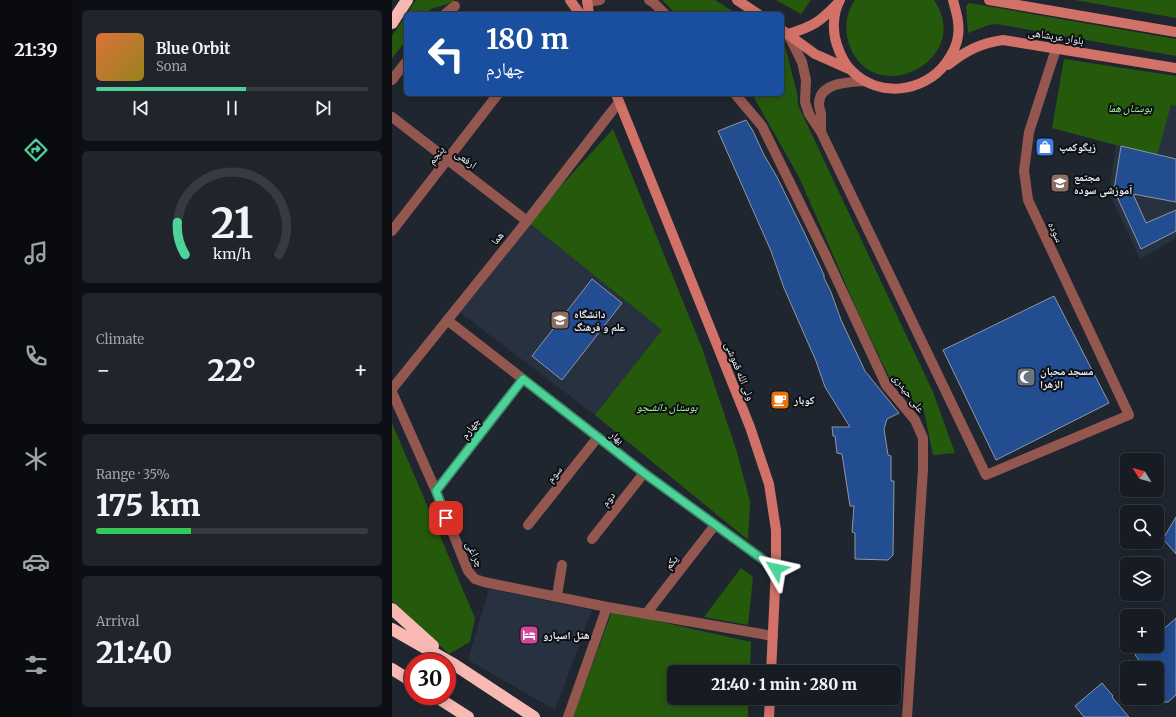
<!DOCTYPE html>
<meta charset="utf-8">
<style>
body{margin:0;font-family:Merriweather,"Noto Naskh Arabic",serif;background:#20252c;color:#f1f3f6;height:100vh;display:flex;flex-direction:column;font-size:15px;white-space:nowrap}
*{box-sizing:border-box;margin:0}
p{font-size:13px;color:#9ea1a6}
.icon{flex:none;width:22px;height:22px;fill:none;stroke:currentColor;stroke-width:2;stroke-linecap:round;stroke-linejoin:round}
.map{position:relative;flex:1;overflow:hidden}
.drawer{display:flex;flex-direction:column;gap:10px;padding:10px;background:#0d0f14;width:320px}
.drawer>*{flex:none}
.banner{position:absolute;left:12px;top:12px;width:380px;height:84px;border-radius:6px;box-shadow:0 2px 10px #0003,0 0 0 1px #363a41;background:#1a4fa0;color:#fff;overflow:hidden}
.needle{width:26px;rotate:307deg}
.buttons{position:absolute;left:728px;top:453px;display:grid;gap:8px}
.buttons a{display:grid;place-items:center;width:44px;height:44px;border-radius:6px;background:#171c24;box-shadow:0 2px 10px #0003,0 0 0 1px #363a41;font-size:20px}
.speed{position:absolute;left:12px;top:653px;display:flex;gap:8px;font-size:20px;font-weight:700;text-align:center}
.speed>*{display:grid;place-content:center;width:52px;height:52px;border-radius:50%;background:#171c24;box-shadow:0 2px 10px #0003,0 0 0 1px #363a41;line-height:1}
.speed .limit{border:6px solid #d22;background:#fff;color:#111}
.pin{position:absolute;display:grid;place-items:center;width:34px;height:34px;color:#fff;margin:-17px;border-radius:8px;box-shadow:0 2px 6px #0006}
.me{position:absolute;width:44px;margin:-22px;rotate:306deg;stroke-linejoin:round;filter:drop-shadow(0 0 3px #0008)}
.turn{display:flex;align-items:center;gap:14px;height:84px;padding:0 16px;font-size:18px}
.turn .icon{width:52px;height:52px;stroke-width:2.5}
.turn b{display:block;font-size:28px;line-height:34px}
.big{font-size:30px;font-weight:800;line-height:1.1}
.drawer .tile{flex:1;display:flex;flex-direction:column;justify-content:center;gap:6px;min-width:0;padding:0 14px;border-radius:6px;background:#20252c}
.drawer .dial{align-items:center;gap:0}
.dial svg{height:104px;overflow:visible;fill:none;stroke:#363a41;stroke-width:7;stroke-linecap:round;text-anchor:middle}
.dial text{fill:#f1f3f6;stroke:none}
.song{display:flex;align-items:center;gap:12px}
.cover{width:48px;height:48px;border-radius:6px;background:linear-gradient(135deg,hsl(20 70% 55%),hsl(50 70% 35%))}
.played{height:4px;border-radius:2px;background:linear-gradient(90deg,#4dd39a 55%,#363a41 55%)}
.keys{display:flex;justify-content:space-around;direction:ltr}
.heat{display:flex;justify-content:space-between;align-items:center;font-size:22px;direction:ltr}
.charge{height:6px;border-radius:3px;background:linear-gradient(90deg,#34c759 35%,#363a41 0)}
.trip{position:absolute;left:275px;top:665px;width:234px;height:40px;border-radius:6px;background:#171c24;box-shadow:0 2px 10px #0003,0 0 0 1px #363a41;font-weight:800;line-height:40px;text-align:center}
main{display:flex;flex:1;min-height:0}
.tab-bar{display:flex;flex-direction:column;width:72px;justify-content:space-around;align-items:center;background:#090b0e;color:#9ea1a6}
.tab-bar .icon{width:28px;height:28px}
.tab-bar .active{color:#4dd39a}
.tab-bar b{font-size:18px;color:#f1f3f6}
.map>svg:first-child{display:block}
.built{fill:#273140}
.green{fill:#255a0d}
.building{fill:#224d91;stroke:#8f97a4}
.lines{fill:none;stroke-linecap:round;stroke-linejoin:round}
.street{stroke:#945750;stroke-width:10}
.secondary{stroke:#d27167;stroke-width:10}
.highway{stroke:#f7b9b1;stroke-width:12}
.route-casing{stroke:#328964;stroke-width:10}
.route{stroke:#4dd39a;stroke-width:7}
.labels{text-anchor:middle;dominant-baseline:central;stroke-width:4;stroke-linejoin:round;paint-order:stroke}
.street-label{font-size:11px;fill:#e9eef5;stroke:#0c0f13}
.park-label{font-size:11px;font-style:italic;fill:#b0fc97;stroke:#0c0f13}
.poi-label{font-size:11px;font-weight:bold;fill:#e9eef5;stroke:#0c0f13;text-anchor:start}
</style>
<main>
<nav class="tab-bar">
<b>21:39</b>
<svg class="icon active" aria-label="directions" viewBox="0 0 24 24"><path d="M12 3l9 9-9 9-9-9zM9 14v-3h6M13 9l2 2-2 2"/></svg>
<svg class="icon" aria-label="music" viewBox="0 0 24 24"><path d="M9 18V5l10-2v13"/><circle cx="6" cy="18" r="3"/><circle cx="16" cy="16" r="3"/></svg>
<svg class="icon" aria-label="phone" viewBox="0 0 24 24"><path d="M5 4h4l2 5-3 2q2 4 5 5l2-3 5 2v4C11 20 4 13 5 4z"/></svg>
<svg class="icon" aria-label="climate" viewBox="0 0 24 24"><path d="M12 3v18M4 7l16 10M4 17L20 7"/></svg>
<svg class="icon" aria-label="car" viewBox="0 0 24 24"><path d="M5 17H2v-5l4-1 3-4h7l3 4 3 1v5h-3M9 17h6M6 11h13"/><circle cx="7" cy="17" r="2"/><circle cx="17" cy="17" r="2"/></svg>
<svg class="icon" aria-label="filters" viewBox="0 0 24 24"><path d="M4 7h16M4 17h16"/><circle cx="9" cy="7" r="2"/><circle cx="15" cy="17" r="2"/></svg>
</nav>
<section class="drawer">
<div class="tile">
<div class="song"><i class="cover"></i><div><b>Blue Orbit</b><p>Sona</p></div></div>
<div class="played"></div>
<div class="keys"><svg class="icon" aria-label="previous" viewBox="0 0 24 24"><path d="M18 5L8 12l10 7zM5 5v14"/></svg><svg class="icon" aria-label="pause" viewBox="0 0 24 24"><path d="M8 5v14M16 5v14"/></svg><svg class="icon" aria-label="next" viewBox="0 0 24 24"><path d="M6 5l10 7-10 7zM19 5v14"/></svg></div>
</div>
<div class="tile dial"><svg viewBox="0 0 100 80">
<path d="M14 69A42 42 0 1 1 86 69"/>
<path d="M14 69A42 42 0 0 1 8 44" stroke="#4dd39a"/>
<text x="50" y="56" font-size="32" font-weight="700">21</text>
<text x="50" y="72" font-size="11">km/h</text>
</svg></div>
<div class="tile"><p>Climate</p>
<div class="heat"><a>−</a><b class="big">22°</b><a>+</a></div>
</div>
<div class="tile"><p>Range · 35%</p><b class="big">175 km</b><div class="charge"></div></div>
<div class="tile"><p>Arrival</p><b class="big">21:40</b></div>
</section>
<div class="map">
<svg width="784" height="717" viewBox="0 0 784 717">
<rect width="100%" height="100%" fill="#1f2630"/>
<path class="built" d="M779 105 784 106V238L748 259 717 192 724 144 729 146Z
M136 222 270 330 203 415 66 311Z
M97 589 200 610 163 710 76 660Z"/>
<path class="green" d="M24 0H62V2L39 9 35 14H14Z
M270 0H323L345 14H284Z
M384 0H419L409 14Z
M463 0H542C583 61 480 111 457 44 452 29 454 13 463 0Z
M683 0H784V18Z
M577 3 784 39V56L605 24 597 25 576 33 574 6Z
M14 15V41L0 58V36Z
M390 44 393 46 405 93 406 105 541 392 563 453 541 455 532 411 499 381 469 319 407 177 360 94H390Z
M672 59 784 76V106L779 105 765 156 660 128Z
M221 129 310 348 344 449 358 501 356 540 203 415 270 330 136 222Z
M0 423 83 618 78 642 57 654 0 601Z
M349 568 361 577 356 625 312 617Z
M220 611 359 642 358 672H282V698H356V717H181Z"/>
<path class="building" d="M354 120 361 131 372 155 385 177 412 232 432 275V278L439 292 449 320 473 371 507 413 495 419 492 429 496 455 499 456V481H502L501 555 496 560 463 559V533L460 532 462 506H458L450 454 445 453 443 436H441L440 427H458L433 387 424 361 392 288 379 251 326 131Z
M729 146 784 159V202L741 194 754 223 784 210V231L749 249 722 190Z
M200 279 230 303 170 380 140 356Z
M662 296 717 403 604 460 551 350Z
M784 517V554L771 539Z
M784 618V695L776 702H770L765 695V668H736L747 660 743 655 754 646H765V635Z
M710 683 721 696 720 697 737 717H692L683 706Z"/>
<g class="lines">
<path class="street" d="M257 0 262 3 273 14
M195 2 208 0
M53 14 63 6
M396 34 410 62 414 80 413 102 417 114 429 132 594 475 737 415 636 200 632 171 637 132 664 49
M0 80 14 62
M343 94 370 126 433 254 494 385 523 420 531 438V469L515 717
M0 117 135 221
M429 132C429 126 429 119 429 113 428 110 427 107 427 104 427 82 458 82 473 81
M0 231 106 94
M55 320 252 473 384 569
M0 389 135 221 227 102
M0 392 44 491 76 571 83 579 92 582 215 607 381 636
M44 491 131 379
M136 525 206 437
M200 539 252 473
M165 596 170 565
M254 614 323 525
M176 717 215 607"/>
<path class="secondary" d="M178 0 188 14
M195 0 197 14
M345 0 366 14
M448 0C441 13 440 31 445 45 448 54 452 64 460 71 486 98 532 93 554 63 559 56 565 46 566 36 568 23 564 12 561 0
M597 0 784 32
M390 30 423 54 459 70
M396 34C420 27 428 22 445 4
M556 65C573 51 589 43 611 40L784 68
M224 94 358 427 377 484 384 530V569L379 672
M377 717 378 698"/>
<path class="highway" d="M0 23 15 0
M0 609 41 646
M0 629 63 665 142 717
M0 669 21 682
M43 696 76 717"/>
</g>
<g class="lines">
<defs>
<path id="route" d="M54 518 44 491 131 379 252 473 384 569"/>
</defs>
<use href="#route" class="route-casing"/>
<use href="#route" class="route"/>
</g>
<defs>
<symbol id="shop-square" viewBox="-11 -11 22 22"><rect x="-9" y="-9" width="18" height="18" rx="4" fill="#3f7fe0" stroke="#0c0f13"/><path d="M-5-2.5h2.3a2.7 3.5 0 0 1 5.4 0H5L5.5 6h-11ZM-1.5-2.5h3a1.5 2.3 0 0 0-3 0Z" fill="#fff"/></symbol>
<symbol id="school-square" viewBox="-11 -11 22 22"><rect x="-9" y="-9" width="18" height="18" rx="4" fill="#8d6e63" stroke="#0c0f13"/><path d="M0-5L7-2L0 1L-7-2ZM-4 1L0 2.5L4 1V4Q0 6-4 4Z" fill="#fff"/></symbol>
<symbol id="university-square" viewBox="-11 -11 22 22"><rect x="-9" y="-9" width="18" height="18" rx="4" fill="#8d6e63" stroke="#0c0f13"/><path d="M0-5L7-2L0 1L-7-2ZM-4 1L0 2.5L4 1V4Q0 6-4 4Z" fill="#fff"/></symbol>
<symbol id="mosque-square" viewBox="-11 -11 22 22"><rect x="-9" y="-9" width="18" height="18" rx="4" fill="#6b7280" stroke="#0c0f13"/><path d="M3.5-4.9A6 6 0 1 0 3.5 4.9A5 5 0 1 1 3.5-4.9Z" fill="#fff"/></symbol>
<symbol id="cafe-square" viewBox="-11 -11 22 22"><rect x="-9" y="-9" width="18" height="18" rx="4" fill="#e8710a" stroke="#0c0f13"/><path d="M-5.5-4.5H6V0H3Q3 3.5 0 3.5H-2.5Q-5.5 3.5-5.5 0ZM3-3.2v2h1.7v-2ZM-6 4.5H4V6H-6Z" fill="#fff"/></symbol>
<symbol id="hotel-square" viewBox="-11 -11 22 22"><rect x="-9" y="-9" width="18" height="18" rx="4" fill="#d1479c" stroke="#0c0f13"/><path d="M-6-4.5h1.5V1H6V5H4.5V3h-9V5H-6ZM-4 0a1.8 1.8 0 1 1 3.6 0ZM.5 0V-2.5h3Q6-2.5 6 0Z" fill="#fff"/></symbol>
</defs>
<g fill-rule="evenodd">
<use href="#shop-square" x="642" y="136" width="22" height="22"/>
<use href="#school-square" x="657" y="172" width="22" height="22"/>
<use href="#university-square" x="157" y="309" width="22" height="22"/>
<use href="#mosque-square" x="623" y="366" width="22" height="22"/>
<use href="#cafe-square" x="377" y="389" width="22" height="22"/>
<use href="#hotel-square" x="126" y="624" width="22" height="22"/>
</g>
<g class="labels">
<g class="street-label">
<text transform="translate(664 36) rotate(9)">بلوار عربشاهی</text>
<text transform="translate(44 155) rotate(-52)">پنجم</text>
<text transform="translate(74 159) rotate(37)">ارفعی</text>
<text transform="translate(664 232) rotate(65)">سوده</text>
<text transform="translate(105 238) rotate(-51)">هما</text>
<text transform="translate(348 371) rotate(68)">ولی الله قموشی</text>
<text transform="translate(517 393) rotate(53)">علی حیدری</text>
<text transform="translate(78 428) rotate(-52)">چهارم</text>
<text transform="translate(225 437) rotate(38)">بهار</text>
<text transform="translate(162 474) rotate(-51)">سوم</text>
<text transform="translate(216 499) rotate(-52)">دوم</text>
<text transform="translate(83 554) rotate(64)">چراغی</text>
<text transform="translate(279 562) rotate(-52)">یکم</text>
</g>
<g class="park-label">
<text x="738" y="108">بوستان هما</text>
<text x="275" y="407">بوستان دانشجو</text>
</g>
<g class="poi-label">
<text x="667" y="147">زیگوکمپ</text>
<text x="682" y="177">مجتمع<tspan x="682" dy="13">آموزشی سوده</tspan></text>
<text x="182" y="314">دانشگاه<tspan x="182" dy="13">علم و فرهنگ</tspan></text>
<text x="648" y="371">مسجد محبان<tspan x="648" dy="13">الزهرا</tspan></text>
<text x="402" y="400">کوبار</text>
<text x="151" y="635">هتل اسپارو</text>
</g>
</g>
</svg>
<div class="buttons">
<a><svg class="needle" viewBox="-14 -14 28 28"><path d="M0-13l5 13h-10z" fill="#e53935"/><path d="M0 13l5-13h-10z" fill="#9ea1a6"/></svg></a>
<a><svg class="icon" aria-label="search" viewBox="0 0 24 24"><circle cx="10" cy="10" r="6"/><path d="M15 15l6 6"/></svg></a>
<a><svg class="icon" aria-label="layers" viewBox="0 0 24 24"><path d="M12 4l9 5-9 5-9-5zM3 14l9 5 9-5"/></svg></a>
<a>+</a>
<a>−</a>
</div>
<div class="speed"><div class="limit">30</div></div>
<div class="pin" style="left:54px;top:518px;background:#d93025"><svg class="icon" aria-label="arrive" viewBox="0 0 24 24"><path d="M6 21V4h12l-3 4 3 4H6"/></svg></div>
<svg class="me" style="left:384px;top:569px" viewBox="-20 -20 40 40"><path d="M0-17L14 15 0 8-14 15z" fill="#4dd39a" stroke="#fff" stroke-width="4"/></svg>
<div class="trip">21:40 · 1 min · 280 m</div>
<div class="banner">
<div class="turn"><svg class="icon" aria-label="left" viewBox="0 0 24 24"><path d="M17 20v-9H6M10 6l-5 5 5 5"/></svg><div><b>180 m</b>چهارم</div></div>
</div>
</div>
</main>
